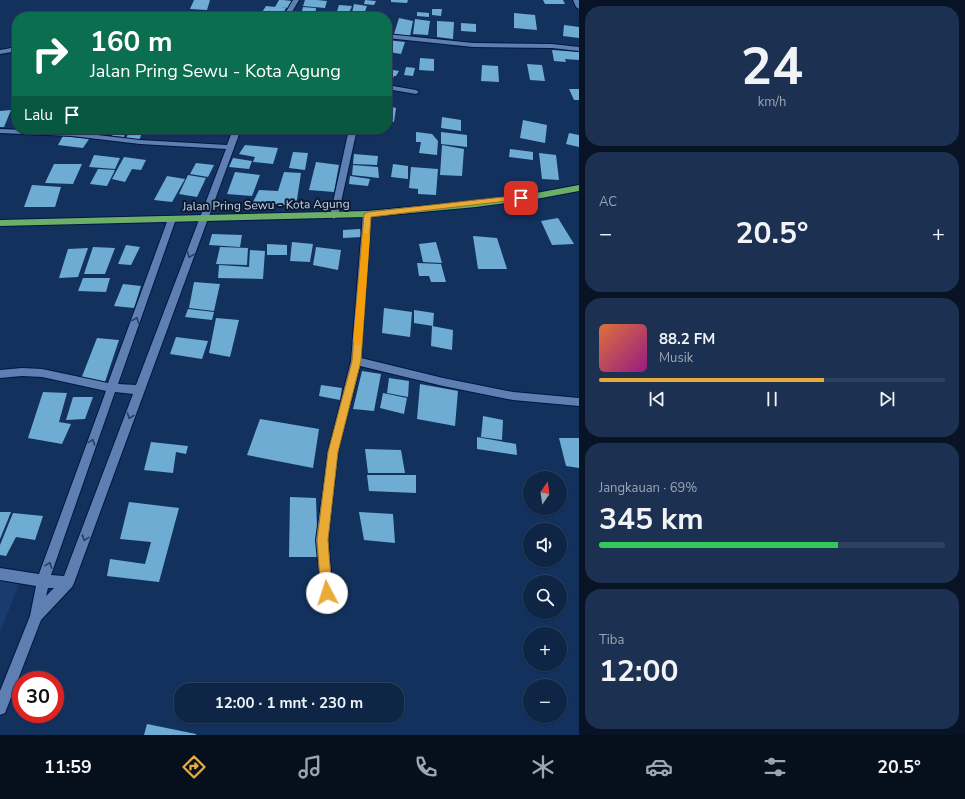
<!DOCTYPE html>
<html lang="id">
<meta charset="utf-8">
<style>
body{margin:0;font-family:"Nunito Sans",sans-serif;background:#1c3151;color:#f1f3f6;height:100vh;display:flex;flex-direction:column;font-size:15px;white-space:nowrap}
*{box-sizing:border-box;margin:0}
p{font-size:13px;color:#9ba5b3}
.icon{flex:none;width:22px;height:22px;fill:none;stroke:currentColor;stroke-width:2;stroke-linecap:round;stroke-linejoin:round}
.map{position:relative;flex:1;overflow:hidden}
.panel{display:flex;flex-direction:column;gap:6px;padding:6px;background:#081426;width:386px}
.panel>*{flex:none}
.banner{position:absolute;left:12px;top:12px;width:380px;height:122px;border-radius:16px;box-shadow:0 1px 3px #0004,0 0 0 1px #2e425f;background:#0b6e4f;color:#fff;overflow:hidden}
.needle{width:26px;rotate:13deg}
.buttons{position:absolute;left:523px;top:471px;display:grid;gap:8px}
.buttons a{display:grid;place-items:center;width:44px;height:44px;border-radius:50%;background:#0e2546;box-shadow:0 1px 3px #0004,0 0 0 1px #2e425f;font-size:20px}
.speed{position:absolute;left:12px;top:671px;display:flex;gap:8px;font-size:20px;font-weight:700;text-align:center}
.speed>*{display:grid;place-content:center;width:52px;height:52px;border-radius:50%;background:#0e2546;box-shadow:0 1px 3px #0004,0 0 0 1px #2e425f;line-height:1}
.speed .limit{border:6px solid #d22;background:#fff;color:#111}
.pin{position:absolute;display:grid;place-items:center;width:34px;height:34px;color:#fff;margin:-17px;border-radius:8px;box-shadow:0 2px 6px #0006}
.me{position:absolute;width:44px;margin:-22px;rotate:355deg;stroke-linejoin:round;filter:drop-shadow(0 0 3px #0008)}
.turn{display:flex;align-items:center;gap:14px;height:84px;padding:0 12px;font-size:18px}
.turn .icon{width:52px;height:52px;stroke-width:2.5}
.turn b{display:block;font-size:28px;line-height:34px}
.then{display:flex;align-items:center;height:38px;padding:0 12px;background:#0003;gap:8px;font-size:15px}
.big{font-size:30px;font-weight:700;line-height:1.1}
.panel .card{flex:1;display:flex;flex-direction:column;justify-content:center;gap:6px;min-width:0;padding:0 14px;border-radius:16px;background:#1c3151}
.panel .dial{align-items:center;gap:0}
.dial b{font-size:52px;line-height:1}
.song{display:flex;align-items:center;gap:12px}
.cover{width:48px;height:48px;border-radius:6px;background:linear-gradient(135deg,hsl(20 70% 55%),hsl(310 70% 35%))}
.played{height:4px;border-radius:2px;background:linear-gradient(90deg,#e9ab38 65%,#2e425f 65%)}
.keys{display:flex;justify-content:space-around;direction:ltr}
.heat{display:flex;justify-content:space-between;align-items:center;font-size:22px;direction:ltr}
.charge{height:6px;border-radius:3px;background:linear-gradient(90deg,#34c759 69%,#2e425f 0)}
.trip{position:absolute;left:174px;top:683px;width:230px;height:40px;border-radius:16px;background:#0e2546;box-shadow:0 1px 3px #0004,0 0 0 1px #2e425f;font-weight:700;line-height:40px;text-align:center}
.dock{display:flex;height:64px;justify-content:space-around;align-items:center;background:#060f1c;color:#9ba5b3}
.dock .icon{width:28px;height:28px}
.dock .active{color:#e9ab38}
.dock b{font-size:18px;color:#f1f3f6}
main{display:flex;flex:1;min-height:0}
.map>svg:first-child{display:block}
.built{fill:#193b6d}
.building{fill:#6facd4}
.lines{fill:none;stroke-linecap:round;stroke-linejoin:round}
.minor-casing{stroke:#001741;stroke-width:2}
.trunk-casing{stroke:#001741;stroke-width:2}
.minor{fill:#5d7fb1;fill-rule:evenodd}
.trunk{fill:#6caf68;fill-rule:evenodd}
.oneway{stroke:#293d5c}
.route{fill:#e9ab38;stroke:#976f24}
.slow{fill:#f59e0b}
.labels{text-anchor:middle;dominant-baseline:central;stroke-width:4;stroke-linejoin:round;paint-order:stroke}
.street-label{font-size:12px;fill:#c0d3ee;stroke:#0d1a2e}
</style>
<main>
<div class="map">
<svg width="579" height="735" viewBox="0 0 579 735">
<rect width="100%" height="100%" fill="#13315d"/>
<path class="built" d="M0 580 20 582 0 632Z"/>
<path class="building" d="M194 0H210L207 10 190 9Z
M279 0H283L292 1 289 8 275 7Z
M305 0H317L327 1 325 8 303 6Z
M365 0 376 1 374 5 364 4Z
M391 0H408L407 3 391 2Z
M543 0H563L565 4H545Z
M354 4 367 6 363 17H351Z
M339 5 352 6 347 17H335Z
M266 6 286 8 281 17H259Z
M303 7 316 8 315 16 301 15Z
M432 9H442L441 16 432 15Z
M417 12 429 13V17L417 16Z
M514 13 535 15 537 30 514 28Z
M399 18 413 21 410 36 394 34Z
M415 19 430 21 428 35 413 34Z
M437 21 454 22 453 39 437 37Z
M461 23 476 24V32L461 31Z
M564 25 579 27V38L563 36Z
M387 40 405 42 401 54 389 52 390 48H387Z
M552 50 579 52V60L565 59 566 62 554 61Z
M420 58 434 59V71L419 70Z
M527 64 542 65 545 81 530 80Z
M482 65 498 66 499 82 481 81Z
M406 67 415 68 413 76 404 75Z
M387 69 399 71 396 76H394L389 86H387Z
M569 89H579V100H574Z
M387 106 396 108 394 122 387 120Z
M11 110 4 127H0V111Z
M442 117 461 120V131L441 128Z
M523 120 547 125 545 143 520 138Z
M114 129H126L124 137 112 136Z
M131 129H144L139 140 126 138Z
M200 129H225L224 133 200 130Z
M416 132 432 134 438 141 437 155 419 153 421 142H416Z
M441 132 467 135V147L441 144Z
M569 133 579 135V147L566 144Z
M63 136 89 139 83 148 58 145Z
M245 145 278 148 273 164 253 162 255 157 239 154Z
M442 145 464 149 462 176 440 175Z
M510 149 533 152V160L509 157Z
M293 152 308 153 305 170 289 168Z
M539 153 556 155 559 180 542 179Z
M354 154 378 156 377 165 353 164Z
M94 155 120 158 115 169 89 167Z
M124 157 146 160 141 170 132 169 125 182 112 179Z
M233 158 252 161 249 169 229 167Z
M316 162 339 165 334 192 309 190Z
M196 163 214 165 208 177 190 174Z
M54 164H82L73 184 45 183Z
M393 164 408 166V179L391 177Z
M353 165 378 167 379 178 352 175Z
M411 167 438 169 436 195 418 194V189L409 188Z
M98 169 115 170 107 186 90 184Z
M235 172 260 175 252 196 227 194Z
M284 172 301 173 296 206 253 202 259 190 278 191Z
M188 175 206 178 197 197 179 194Z
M167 176 185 179 172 202 154 200Z
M350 176 370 179 368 186 349 184Z
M32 185 61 187 55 207H24Z
M558 218 574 244 552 245 541 221Z
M360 229 362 237 343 238V230Z
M212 234 242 235 240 247 209 245Z
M473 236 497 238 507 269H478Z
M292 242 313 244 310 262 290 261Z
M436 242 442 263 423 262 419 244Z
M267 244 287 245V255H267Z
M126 245 140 247 131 265 118 264Z
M93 247 115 248 105 274H84Z
M220 247 248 248 247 265 216 264Z
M316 247 341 250 338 270 313 265Z
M88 248 78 277 59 278 68 249Z
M250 250 265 251 263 279 218 278 219 265 249 267Z
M417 263 441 264 446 282H431L429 276H419Z
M83 278H110L106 292 78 291Z
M194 282 220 284 214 311 189 308Z
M123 284 141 286 134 308 114 306Z
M384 308 412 312 410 337 382 333Z
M188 309 214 312 212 320 185 317Z
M414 310 434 313 433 326 414 323Z
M216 318 239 320 230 357 209 353Z
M432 326 453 330 452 350 431 346Z
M176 337 208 341 202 359 170 354Z
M97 338 119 340 105 382 81 379Z
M362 371 381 374 374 411 353 409Z
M389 378 409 381 408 397 387 393Z
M420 384 458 391 455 426 417 419Z
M321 385 342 388 340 400 319 396Z
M43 392 67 393 59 422 71 424 62 444 28 438Z
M383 393 407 398 404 414 380 408Z
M73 397H93L85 419 66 420Z
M483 416 503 420 502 440 481 437Z
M260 419 319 429 313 468 247 455Z
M477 437 516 444 517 455 477 449Z
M559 438H579V468L566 466Z
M151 442 188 446 186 454 176 452 173 473 144 470Z
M365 449 401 450 405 473H368Z
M367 475H416V493L369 491Z
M290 497 316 498 318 557H289Z
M129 502 179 508 159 582 107 576 110 559 145 564 151 542 120 539Z
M0 512H11L0 539Z
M359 512 393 514 395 543 364 540Z
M13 513 43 516 35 540 16 537 6 556 0 555V545Z
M147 724 196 734V735H144Z"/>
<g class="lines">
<defs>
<path id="minor" d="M293 0H299L289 17H283Z
M573 0H579V9L576 7Z
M387 34 473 43 552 44 579 47V51L552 48 473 47 387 38Z
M17 47V51L0 54V50Z
M387 85 416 90 419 92 416 94 387 89Z
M0 129 72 132 140 140 227 145 233 129H241L74 583 72 587 41 620 5 713 0 715V691L30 616 36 586 0 580V568L39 574 106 391 42 377 22 376 0 378V370L22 368 42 369 108 383 168 219 172 216 176 219 118 384 136 385 226 149 140 144 72 136 0 133ZM115 392 133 394 64 576 51 575ZM48 588H54L46 596Z
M349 129H357L338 216 334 219 330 216Z
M367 211 371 214 361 358 443 378 513 392 579 398V406L513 400 443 386 360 366 338 452 328 540 333 593 331 597 327 599 323 597 321 593 316 540 328 452 351 361 363 214Z"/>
<path id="trunk" d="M579 185V191L536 199 476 207 367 217 0 226V220L367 211 476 201 536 193Z"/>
</defs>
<use href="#minor" class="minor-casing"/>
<use href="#trunk" class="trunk-casing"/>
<use href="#minor" class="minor"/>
<use href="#trunk" class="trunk"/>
</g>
<defs><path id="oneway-chevron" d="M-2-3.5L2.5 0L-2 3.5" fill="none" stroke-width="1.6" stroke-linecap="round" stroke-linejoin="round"/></defs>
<g class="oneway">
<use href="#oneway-chevron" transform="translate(190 255) rotate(111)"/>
<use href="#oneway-chevron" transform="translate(136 320) rotate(-70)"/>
<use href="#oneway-chevron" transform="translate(130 416) rotate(110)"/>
<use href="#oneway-chevron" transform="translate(92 442) rotate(-70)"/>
<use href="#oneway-chevron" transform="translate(85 538) rotate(110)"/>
<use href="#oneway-chevron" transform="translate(49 565) rotate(-70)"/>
</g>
<path class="route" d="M521 195 525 198 524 199 371 217 361 361 338 452 328 540 332 593 331 597 327 599 323 597 321 593 317 540 328 452 352 361 364 214 368 212Z"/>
<path class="slow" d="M363 233H366L370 235 362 342 358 346 353 342Z"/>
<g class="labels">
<g class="street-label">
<text transform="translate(266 205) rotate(-1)">Jalan Pring Sewu - Kota Agung</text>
</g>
</g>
</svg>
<div class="buttons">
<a><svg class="needle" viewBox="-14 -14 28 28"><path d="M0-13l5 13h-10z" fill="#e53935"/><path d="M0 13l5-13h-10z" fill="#9ba5b3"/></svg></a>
<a><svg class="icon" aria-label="sound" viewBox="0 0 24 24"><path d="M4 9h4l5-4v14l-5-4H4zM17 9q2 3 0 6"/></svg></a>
<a><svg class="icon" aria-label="search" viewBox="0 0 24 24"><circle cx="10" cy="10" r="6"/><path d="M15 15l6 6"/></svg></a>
<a>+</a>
<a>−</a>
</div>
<div class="speed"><div class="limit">30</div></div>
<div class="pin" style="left:521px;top:198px;background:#d93025"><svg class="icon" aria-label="arrive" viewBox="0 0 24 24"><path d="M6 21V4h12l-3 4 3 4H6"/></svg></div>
<svg class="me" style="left:327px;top:593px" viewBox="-20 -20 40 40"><circle r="19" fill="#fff"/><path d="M0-13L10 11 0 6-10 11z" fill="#e9ab38"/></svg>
<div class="trip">12:00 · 1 mnt · 230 m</div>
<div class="banner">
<div class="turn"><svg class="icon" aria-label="right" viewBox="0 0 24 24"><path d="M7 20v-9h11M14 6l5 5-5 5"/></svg><div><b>160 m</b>Jalan Pring Sewu - Kota Agung</div></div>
<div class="then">Lalu<svg class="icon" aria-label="arrive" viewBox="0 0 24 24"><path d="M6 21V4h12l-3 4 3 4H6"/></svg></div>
</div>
</div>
<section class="panel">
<div class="card dial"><b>24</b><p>km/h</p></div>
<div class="card"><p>AC</p>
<div class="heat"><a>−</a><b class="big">20.5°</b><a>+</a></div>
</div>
<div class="card">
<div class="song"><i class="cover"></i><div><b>88.2 FM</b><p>Musik</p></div></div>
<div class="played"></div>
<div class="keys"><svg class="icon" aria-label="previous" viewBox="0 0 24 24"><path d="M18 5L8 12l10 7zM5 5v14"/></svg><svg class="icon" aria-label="pause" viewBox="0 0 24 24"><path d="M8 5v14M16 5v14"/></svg><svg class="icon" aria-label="next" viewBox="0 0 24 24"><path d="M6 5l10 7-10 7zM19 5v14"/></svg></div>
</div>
<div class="card"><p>Jangkauan · 69%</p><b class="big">345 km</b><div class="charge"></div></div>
<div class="card"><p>Tiba</p><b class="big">12:00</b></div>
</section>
</main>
<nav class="dock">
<b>11:59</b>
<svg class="icon active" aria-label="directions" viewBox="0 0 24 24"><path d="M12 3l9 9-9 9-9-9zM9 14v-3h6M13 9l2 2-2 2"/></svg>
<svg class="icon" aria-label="music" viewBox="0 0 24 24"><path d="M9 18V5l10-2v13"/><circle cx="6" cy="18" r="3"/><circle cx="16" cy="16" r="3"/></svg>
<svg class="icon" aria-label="phone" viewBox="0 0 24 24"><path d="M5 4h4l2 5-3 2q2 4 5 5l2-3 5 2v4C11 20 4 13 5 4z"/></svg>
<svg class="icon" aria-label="climate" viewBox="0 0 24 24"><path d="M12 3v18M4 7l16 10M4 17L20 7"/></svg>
<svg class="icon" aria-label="car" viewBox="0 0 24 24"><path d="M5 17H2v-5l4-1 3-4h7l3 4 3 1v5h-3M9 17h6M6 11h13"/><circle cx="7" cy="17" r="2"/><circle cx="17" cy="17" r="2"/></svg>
<svg class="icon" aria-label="filters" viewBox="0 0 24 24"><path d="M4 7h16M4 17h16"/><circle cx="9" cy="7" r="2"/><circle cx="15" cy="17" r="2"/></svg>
<b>20.5°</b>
</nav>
